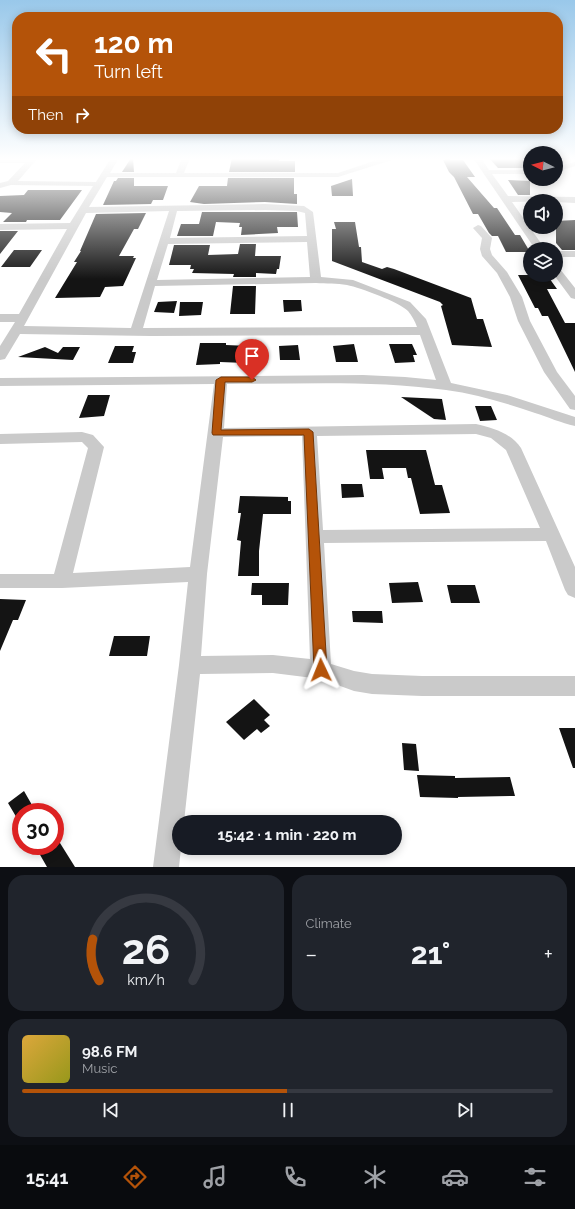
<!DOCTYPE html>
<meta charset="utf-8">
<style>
body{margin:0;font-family:Raleway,sans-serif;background:#20242c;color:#f1f3f6;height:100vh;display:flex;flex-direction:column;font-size:15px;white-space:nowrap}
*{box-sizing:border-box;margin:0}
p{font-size:13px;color:#9ea1a6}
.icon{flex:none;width:22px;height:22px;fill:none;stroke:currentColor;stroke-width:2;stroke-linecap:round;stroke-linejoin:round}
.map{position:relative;height:867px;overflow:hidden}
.details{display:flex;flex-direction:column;gap:8px;padding:8px;background:#0d0f14;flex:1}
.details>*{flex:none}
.banner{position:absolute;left:12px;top:12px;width:551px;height:122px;border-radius:16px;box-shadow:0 2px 10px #0003;background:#b45309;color:#fff;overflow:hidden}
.needle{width:26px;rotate:276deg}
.buttons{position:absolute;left:523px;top:146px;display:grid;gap:8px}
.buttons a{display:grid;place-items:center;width:40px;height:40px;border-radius:50%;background:#171b24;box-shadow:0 2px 10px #0003;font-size:20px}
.speed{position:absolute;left:12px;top:803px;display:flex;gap:8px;font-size:20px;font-weight:700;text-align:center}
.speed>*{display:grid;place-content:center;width:52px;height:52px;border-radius:50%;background:#171b24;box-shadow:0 2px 10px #0003;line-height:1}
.speed .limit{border:6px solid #d22;background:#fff;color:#111}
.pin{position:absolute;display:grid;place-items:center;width:34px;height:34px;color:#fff;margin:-41px -17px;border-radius:50% 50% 50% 0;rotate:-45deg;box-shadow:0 0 4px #0007}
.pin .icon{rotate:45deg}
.me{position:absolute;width:44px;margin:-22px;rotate:358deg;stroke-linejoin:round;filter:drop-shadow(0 0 3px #0008)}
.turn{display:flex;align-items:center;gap:14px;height:84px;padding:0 16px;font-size:18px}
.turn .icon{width:52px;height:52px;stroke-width:2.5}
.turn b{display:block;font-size:28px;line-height:34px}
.then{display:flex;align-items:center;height:38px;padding:0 16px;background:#0003;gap:8px;font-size:15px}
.big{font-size:30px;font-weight:700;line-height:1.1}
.details .tile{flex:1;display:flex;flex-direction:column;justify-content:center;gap:6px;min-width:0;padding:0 14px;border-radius:16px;background:#20242c}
.details .dial{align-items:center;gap:0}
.dial svg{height:104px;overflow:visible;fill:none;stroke:#363941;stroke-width:7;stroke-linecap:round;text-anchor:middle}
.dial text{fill:#f1f3f6;stroke:none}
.song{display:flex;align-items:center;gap:12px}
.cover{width:48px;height:48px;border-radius:6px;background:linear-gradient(135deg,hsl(40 70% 55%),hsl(60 70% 35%))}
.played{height:4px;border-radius:2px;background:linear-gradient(90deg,#b45309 50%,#363941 50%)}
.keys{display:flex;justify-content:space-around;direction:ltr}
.heat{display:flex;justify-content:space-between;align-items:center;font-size:22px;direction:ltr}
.details .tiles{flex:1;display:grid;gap:8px;grid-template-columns:1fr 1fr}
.tile:last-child{grid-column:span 2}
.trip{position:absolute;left:172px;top:815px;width:230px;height:40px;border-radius:20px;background:#171b24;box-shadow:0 2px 10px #0003;font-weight:700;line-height:40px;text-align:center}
.menu{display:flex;height:64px;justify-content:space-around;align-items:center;background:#090b0e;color:#9ea1a6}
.menu .icon{width:28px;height:28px}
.menu .on{color:#b45309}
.menu b{font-size:18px;color:#f1f3f6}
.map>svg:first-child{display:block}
.building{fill:#141414}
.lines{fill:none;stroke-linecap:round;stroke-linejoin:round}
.minor{fill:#cacaca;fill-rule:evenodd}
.route{fill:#b45309;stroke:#753606}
</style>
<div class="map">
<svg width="575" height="867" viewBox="0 0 575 867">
<rect width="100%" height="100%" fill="#fff"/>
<path class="building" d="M131 158H133L134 172H122Z
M232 158H280L279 161H295V172H229Z
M446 158 451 160H463L475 177H467L494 208H497L515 235H520L530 252H506L498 236H492L489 233 478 214H473L454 177 449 172 443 160H445Z
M489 158H530V168H498Z
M118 178H134V186H168L163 200H153L151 204 103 205 114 181H116Z
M228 178H294V194H297V204L265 202 204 204 190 202 199 186H227Z
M352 179 353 196H332L331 186Z
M508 180 530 181V195H518Z
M28 190H82L60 220H27L26 222H3L12 213 0 212V196L24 195Z
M202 212H297L298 227H277L278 233 241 235 242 227H239L240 223 216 222 213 236H177L181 224H199Z
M146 213 138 229H134L119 256H134L133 258H136L123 286 105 287 100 297 55 298 77 262H74L81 251H80L96 214Z
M575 220V250H562L556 243V221Z
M334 222H355L359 247H361L362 262 382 269 387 267 394 269 471 298 477 319H483L492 347 452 345 441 306 443 305 440 302 332 261V229H336Z
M0 231H18L0 254Z
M240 244H256L255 256H281L279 269H277L276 274 256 273V277H233L234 274 192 273 194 269H190L191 265H169L174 245H210L208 255 238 254Z
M14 250H42L30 267H1Z
M518 275H547L557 289H547L565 323H575V372L548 316H542L538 308H535Z
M233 286H256L255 314H230Z
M283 300H301L302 311 284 312Z
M177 301 174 313 154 312 158 302Z
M180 302H203L201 315 179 316Z
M200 343H226V345L249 346 246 363 220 362V364L196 365Z
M354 344 358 362H336L333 346Z
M389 344H412L417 355H413L415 362 395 363Z
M298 345 300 360H280L279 346Z
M115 346H134L132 352H136L133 363H108Z
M45 347 58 353 63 347H80L73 360 18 357Z
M88 395H110L104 416 79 418Z
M401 397 442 399 446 420 434 419Z
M475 406H491L497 420 480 421Z
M366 450H426L435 485H442L450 513 420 514 411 478H408L406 468H382L384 479H370Z
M341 484H362L364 497 342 498Z
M240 496 288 497V501H291V514H263L259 551V576H238L241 541 237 540 241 513H238Z
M418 582 423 602 392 603 389 583Z
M252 583H289L288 605H262V595H251Z
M447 585H475L480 603H451Z
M0 599 26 600 18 620H13L0 651Z
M352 611H382L383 623 353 622Z
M114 636H150L147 656H109Z
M254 699 270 715 264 720 270 726 261 733 257 729 244 740 226 722Z
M559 728H575V768H573Z
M402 743 416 744 419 771 404 770Z
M417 775 455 776V778L510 777 515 796 458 797V798L420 797Z
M24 791 36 812H21V825L8 803Z
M55 835 75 867H47L35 846H55Z"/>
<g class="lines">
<path class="minor" d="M30 158H38L18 181 96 182 111 158H119L110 173H176L182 158H190L184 173H338L383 158H393L392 160 338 177H107L89 207 265 204 304 206 313 212 321 277 353 280 410 302 426 319 451 383 507 395 575 417V426C561 423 548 417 535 413 506 403 476 394 446 390 374 380 301 384 227 384L224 428 476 424C493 428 511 433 521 448L575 567V598L568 595 565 590 546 541 324 543 331 664 354 671 372 674 422 676H575V696H422L372 694 354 691 321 679 273 673 200 674 184 822H179V848H181L179 867H153L179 665 188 582 62 588H0V574H54L88 448 82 442 0 444V434L82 432 93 435 104 447 73 573 190 567 214 384 0 386V378L363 375 405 377 436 380 420 335 151 336 20 334 5 359 0 360V346L15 322H0V314H19L67 229 0 230V224L70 223 93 186 11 185 0 188V183L8 181 25 163H0V159ZM265 210 297 211 305 213 307 236 170 238 177 211ZM169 211 131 328 24 326 86 213ZM307 242 310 277 157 280 168 244ZM316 283C326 284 337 283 347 285 361 288 399 302 408 311 412 316 415 321 417 327L143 328 155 286ZM476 434 491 438 506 450 540 528 323 530 317 436ZM302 436 310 659 273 655 201 656 207 574 223 437Z
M473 158H481L489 170H530V174H492L508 196 575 197V203L556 202V201L512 202 545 249H535Z
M575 162V166L556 172V167Z
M478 225 481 226 492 238 490 249 492 255 507 272 522 297 530 321 557 372 575 396V410L570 409 544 372 518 321 510 297 497 273 482 256 480 249 482 238 473 228Z
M556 251H575V257H556Z
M556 268 560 269 575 288V299L571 298 554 275H556Z"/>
</g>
<linearGradient id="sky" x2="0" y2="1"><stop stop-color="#99c8ea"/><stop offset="0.57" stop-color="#fff"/><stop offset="1" stop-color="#fff" stop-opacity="0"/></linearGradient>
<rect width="575" height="279" fill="url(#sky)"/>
<path class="route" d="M221 377H252L256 380 252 382H225L221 430 309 429 313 432 327 670 326 674 321 676 316 674 314 670 304 435H213L212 433 216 380Z"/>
</svg>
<div class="buttons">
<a><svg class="needle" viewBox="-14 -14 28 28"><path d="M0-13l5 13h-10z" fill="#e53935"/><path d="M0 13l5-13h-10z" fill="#9ea1a6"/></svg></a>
<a><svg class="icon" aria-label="sound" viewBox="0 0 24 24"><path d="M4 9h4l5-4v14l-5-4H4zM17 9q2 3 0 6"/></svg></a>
<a><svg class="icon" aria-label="layers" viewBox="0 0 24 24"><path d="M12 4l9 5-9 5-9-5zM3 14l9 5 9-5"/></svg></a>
</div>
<div class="speed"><div class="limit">30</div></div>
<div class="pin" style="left:252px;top:380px;background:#d93025"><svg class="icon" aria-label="arrive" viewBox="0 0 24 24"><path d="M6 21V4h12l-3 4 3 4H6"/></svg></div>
<svg class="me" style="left:321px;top:670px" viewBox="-20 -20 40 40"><path d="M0-17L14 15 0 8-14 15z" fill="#b45309" stroke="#fff" stroke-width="4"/></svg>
<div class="trip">15:42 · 1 min · 220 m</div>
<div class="banner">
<div class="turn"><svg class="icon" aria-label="left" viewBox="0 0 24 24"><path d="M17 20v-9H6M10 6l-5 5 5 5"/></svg><div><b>120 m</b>Turn left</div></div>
<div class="then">Then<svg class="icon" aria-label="right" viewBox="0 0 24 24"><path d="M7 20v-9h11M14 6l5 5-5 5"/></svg></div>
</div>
</div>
<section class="details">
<div class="tiles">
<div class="tile dial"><svg viewBox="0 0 100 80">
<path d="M14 69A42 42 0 1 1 86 69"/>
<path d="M14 69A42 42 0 0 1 9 37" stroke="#b45309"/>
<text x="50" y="56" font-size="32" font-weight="700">26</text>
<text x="50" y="72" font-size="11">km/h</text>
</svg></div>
<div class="tile"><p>Climate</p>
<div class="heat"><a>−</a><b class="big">21°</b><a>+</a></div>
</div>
<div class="tile">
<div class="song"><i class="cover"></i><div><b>98.6 FM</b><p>Music</p></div></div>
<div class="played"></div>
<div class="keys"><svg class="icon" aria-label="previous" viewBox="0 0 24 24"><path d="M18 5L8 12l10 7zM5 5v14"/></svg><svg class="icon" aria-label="pause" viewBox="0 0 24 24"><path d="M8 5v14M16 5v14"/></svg><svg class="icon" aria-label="next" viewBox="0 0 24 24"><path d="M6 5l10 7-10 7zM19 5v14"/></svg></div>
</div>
</div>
</section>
<nav class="menu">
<b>15:41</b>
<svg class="icon on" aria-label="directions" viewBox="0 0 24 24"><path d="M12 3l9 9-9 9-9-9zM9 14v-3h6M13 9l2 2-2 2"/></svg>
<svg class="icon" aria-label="music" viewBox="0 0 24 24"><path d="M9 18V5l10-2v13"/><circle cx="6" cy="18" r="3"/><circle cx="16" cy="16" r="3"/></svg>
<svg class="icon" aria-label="phone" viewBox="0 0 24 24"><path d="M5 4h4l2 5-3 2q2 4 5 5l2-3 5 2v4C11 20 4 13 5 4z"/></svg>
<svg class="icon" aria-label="climate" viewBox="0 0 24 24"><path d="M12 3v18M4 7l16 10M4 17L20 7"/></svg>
<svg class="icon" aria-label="car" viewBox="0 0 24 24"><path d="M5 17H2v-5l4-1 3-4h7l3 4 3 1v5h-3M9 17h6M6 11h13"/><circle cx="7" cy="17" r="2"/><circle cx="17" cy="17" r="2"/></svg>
<svg class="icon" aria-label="filters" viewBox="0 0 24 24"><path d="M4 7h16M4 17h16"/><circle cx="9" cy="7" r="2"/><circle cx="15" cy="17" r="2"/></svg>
</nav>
